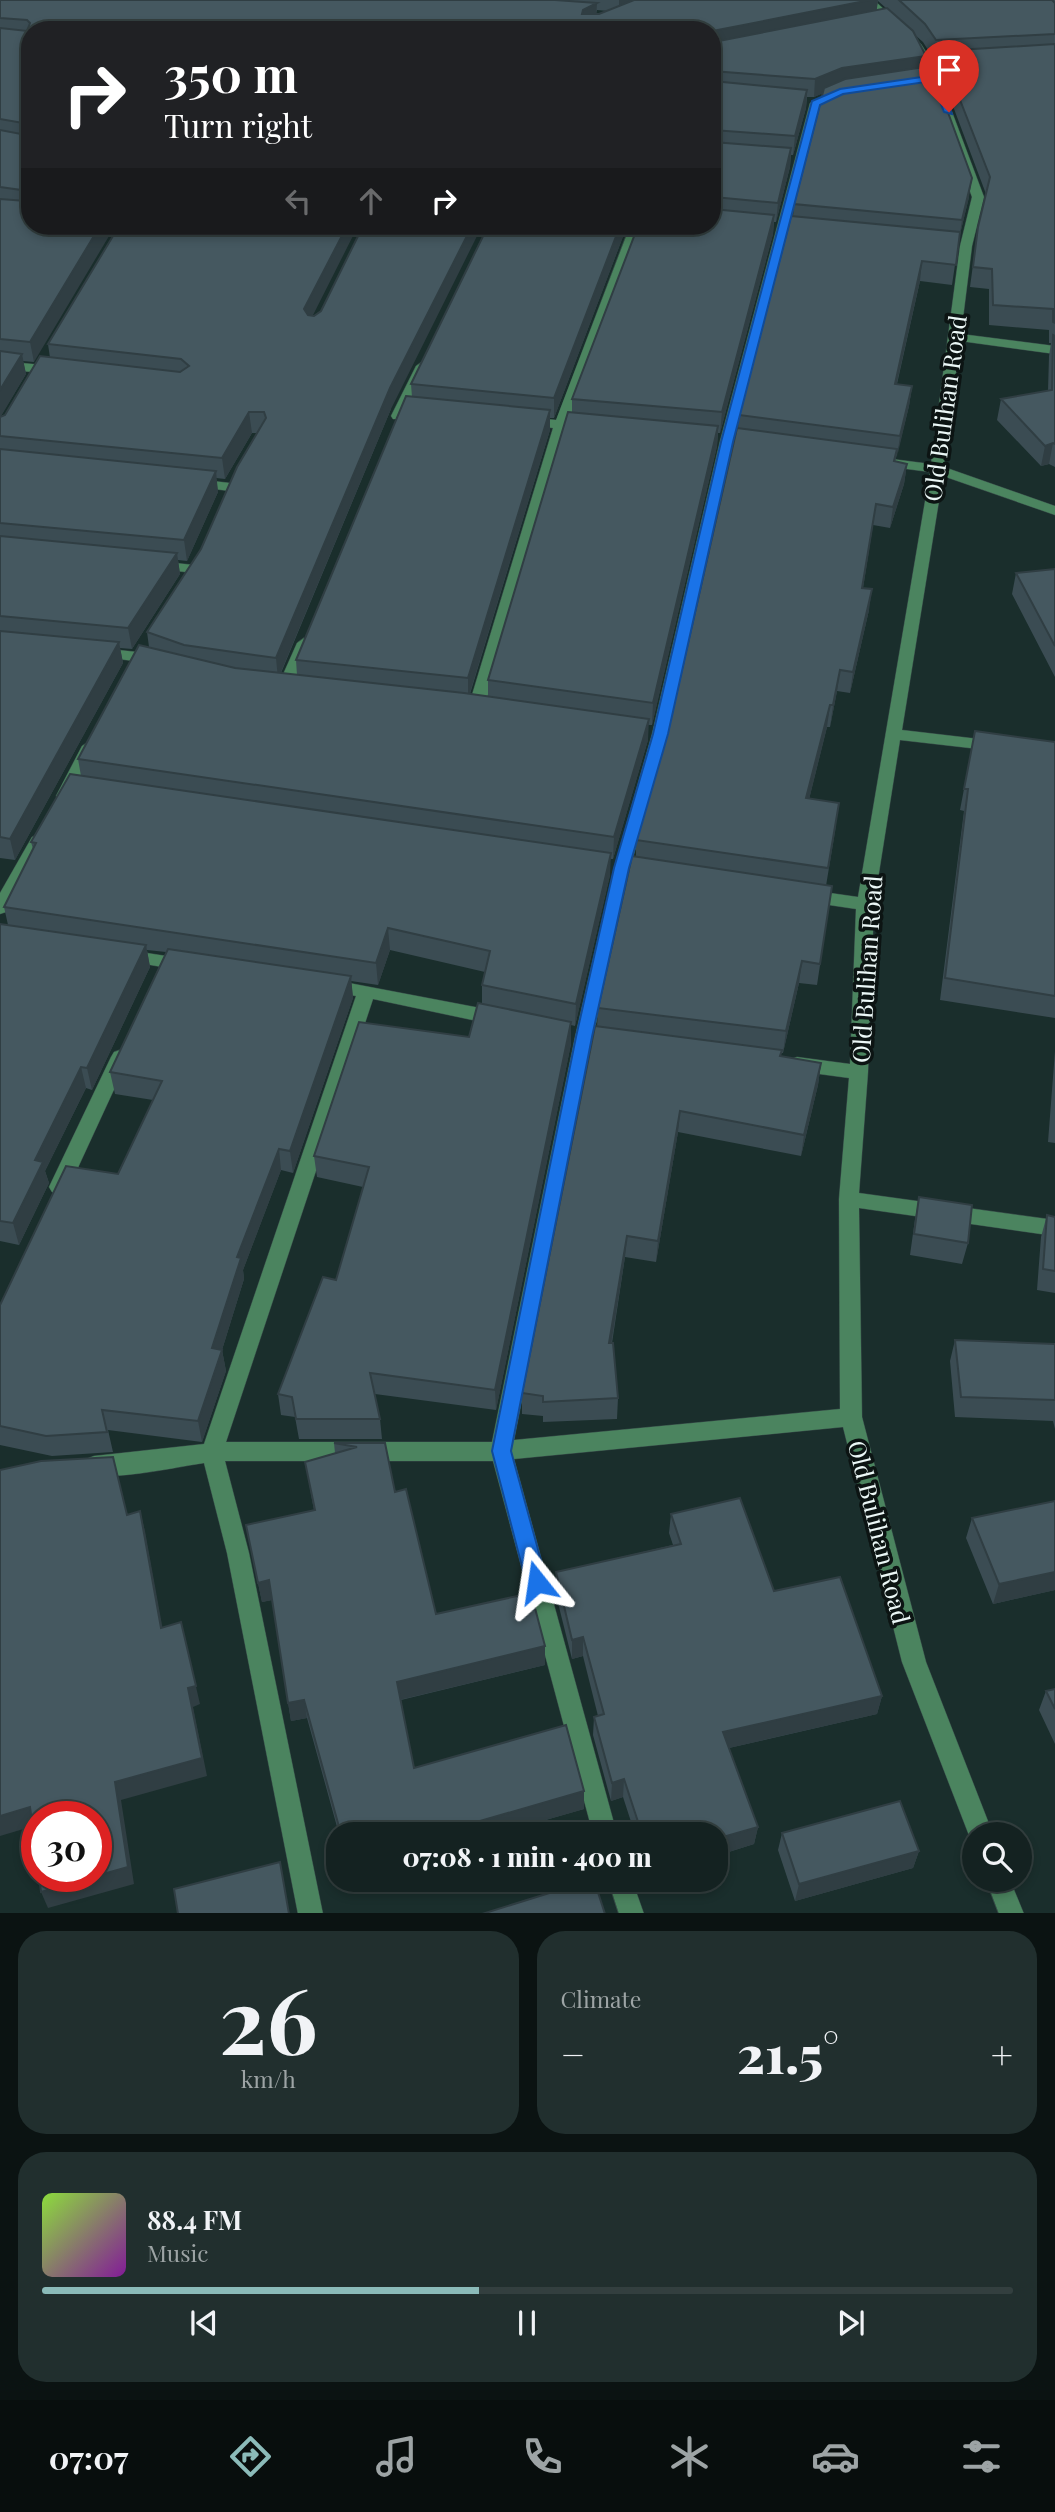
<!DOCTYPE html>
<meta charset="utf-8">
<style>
body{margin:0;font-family:"Playfair Display",serif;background:#212f2e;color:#f1f3f6;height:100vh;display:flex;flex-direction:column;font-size:26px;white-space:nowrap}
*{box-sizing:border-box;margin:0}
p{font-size:23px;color:#9da4a5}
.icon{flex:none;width:38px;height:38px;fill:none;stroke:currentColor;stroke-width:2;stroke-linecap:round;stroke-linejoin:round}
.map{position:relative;height:1913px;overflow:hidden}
.panel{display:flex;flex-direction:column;gap:18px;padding:18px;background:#0b1312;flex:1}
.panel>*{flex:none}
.guide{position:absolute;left:21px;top:21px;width:700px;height:214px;border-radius:28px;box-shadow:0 4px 10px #0003,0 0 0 2px #333f3f;background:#202124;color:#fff;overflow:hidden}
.controls{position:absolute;left:962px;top:1822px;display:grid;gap:14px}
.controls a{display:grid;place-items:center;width:70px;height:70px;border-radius:50%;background:#142221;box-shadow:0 4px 10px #0003,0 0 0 2px #333f3f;font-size:35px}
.speed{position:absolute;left:21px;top:1801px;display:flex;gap:14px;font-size:35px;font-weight:700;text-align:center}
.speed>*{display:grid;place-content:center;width:91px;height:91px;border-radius:50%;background:#142221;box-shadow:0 4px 10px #0003,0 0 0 2px #333f3f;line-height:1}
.speed .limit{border:10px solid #d22;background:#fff;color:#111}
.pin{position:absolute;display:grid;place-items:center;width:60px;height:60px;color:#fff;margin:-72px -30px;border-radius:50% 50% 50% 0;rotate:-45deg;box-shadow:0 0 7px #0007}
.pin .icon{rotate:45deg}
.me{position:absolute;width:77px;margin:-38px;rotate:345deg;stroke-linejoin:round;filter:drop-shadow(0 0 5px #0008)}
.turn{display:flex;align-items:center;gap:24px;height:147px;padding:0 28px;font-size:32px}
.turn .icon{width:91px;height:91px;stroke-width:2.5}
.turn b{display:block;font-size:49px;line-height:60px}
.lanes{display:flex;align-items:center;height:66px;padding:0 28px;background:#0003;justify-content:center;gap:35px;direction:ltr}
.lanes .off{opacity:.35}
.big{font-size:52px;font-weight:800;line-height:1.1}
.panel .widget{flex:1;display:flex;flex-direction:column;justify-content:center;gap:10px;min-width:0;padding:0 24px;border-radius:28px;background:#212f2e}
.panel .dial{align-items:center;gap:0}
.dial b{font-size:91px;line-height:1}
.song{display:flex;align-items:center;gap:21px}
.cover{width:84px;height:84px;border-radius:10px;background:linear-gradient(135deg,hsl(90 70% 55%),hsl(290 70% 35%))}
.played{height:7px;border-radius:4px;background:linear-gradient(90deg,#8bbbb9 45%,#333f3f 45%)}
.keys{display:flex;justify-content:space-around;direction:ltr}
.heat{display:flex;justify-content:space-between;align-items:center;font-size:38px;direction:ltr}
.panel .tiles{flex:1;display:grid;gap:18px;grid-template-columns:1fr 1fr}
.widget:last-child{grid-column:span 2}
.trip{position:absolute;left:326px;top:1822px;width:402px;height:70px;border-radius:28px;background:#142221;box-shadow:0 4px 10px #0003,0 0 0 2px #333f3f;font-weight:800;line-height:70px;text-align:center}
.tabs{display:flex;height:112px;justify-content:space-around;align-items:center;background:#080e0d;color:#9da4a5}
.tabs .icon{width:49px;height:49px}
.tabs .active{color:#8bbbb9}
.tabs b{font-size:32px;color:#f1f3f6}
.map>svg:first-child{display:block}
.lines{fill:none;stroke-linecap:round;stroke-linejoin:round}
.minor-casing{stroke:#374a48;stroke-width:1}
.minor{fill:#4b845f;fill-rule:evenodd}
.wall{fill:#3b4c53;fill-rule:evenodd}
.shaded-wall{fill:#303e43}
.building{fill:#455860;stroke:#303e43;stroke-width:2}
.route{fill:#1a73e8;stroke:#114b97;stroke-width:2}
.labels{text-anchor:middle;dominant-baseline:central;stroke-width:7;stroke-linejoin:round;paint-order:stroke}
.street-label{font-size:24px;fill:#ebf7f6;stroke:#0c1413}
</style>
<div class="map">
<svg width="1055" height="1914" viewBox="0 0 1055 1914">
<rect width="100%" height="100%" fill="#1a2e2c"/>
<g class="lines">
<defs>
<path id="minor" d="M863 0H874L921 44 934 64 984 197 972 246 961 334 1055 346V354L960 341 944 467 1055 506V515L943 476 902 730 996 741 1004 746 996 751 900 740 874 904 868 1072 859 1193 1055 1220V1236L859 1208 862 1417 926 1662 993 1834H975V1844L972 1843 902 1662 843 1427 514 1459 617 1834H593L493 1461H225L249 1553 323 1914H298L227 1553 204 1463C176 1467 111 1482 86 1473L83 1466 86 1459 94 1456 204 1444 356 996 322 990 319 985 322 980 328 979 496 1011 502 1013 505 1018 502 1023 496 1025 373 999 226 1442H492L575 1037 614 868 652 734 720 441 810 103 841 89 845 90V94L820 105 734 441 668 734 630 868 593 1037 514 1440 840 1409 839 1199 849 1078 797 1071 791 1069 788 1064 791 1059 797 1057 850 1064 856 909 809 902 800 896 809 890 858 897 930 472 884 466 877 462 884 458 931 464 960 246 972 197 924 64 913 48Z
M630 226H642L569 421 589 423 596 427 589 431 566 429 484 708 481 711H471L468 708 553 428 526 425 519 421 526 417 556 420Z
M0 361 54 366 60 370 54 374 0 369Z
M422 362 428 366 405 416 403 419H393L391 416 416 366Z
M195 479 230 483 237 487 230 491 190 486V480Z
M156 561 194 565 201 569 194 573 151 568 149 565Z
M304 638 311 643 294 685 300 689 292 694 280 691 277 688 297 643Z
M100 648 137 652 160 661 163 664 155 669 134 661 95 656 92 653 95 650Z
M90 741 98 746 72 796 64 801 58 800 56 796 82 746Z
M38 835 46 841 6 912 0 914V893L32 837Z
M127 950 186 959 192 961 195 965 192 969 186 971 121 960 118 956 121 952Z
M120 1050 126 1052 129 1057 69 1187 66 1192 59 1195 52 1192 49 1187 111 1057 114 1052Z
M608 1880H632L644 1914H619Z
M986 1880H1010L1024 1914H999Z"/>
</defs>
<use href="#minor" class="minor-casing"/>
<use href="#minor" class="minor"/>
</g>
<path class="wall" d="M0 0H1055V467L1049 464 1041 466 997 420 1001 399 1048 391 1049 356 1051 343H1049V330L989 325V289L970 287 978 227 986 194 939 69 940 58H933L923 42 915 35 926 56 925 67 969 197 959 238 952 285 920 281 897 384 912 386 909 406 895 462 907 464 904 484 890 528 873 525 863 588 869 610 850 693 837 691 830 727H827L809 799 836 825 826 886H832L817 985 799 983 783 1053H781V1056L821 1063 818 1085 801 1156 678 1132 656 1262 625 1257 612 1343 618 1398 617 1419 543 1422V1416L522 1414V1393L597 1027 598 1008 636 857V840L672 713 738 428 739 415 793 216 794 204 823 93 814 97H807L806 108 793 155H791L790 167 776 222H774L773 234 720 433H718L717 446 652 725H648V740L613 859H610V875L575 1026 571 1025V1044L496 1410 375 1394 380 1419 382 1439H299L295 1417 281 1415 278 1394 336 1280 363 1187 317 1177 314 1156 469 1037 482 1004V985L485 972 390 950 378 985 351 981 353 998 293 1173 281 1170 243 1270 244 1279 222 1350 226 1371 202 1442 108 1430 113 1452 52 1456 0 1445V1305L118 1174 153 1100 115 1094 110 1072 166 952 147 950 150 967 92 1090 86 1088 45 1171 49 1183 19 1245 0 1241V924L8 925 4 907 33 849 31 842 81 776 78 759 149 647 147 632 201 549 257 433H252L225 479 216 478 218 492 187 561 178 560 180 574 132 649 120 648 123 663 15 860 0 858ZM878 1 886 8 876 10ZM597 10 608 11 599 14H596ZM30 30H712V226L572 399V412L488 680V697L470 694 550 430V418H554L627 226 411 384 412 397 296 660 297 675 281 673 391 409 312 316 48 344 50 358 5 415 0 417 26 374 23 361 34 362Z
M1055 569V677L1012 594 1016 573Z
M975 731 1055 742V1018L940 1000 964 811 960 810Z
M1055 1051V1143L1048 1142Z
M919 1197 968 1243 962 1264 910 1255 915 1219Z
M1047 1215 1055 1217V1293L1037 1290 1041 1237Z
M955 1340 1055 1344V1429L1053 1421 955 1417 950 1361Z
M334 1443H385L395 1492 436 1614 545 1665 401 1700 414 1768 584 1809 497 1834H339L307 1718 291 1721 272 1600 262 1602 246 1525 314 1510 305 1462 335 1453Z
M1055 1501V1590L993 1604 966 1538 972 1518Z
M671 1514 774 1591 882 1696 877 1714 729 1748 758 1827 754 1844 716 1856V1834H635L623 1797 611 1801 593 1735 594 1717 598 1716 583 1656 572 1659 555 1591 556 1572 673 1545 669 1533Z
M1055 1689V1744L1039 1710 1046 1691Z
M782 1833 919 1851 913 1868 795 1901 778 1850Z"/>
<path class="shaded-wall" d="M619 0H659L619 11Z
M870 0H878L876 16 712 49 713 31Z
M597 3 596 21 582 14 583 10Z
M926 56 924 74 840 86 814 97 815 79 842 68Z
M807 90 806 108 793 155 795 136Z
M791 148 790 167 776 222 778 203Z
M972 178 969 197 959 239 962 220Z
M774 215 773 234 720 433 722 412Z
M100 226H115L34 362 30 342Z
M347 226H358L306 329 304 309Z
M472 226H482L391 409 278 679 276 658 390 388Z
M620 226H627L554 418V398Z
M922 261 920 281 892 404 895 384Z
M22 354 26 374 0 418V390Z
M912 386 909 406 897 457 900 436Z
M550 410V430L468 699V678Z
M249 412 252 433 225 479 222 458Z
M718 426 717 446 652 725 653 703Z
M1053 443 1049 464 1041 466 1045 446Z
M907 464 904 484 890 528 893 507Z
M216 471 218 492 187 561 184 540Z
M177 553 180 574 132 649 128 628Z
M872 589 869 610 850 693 853 672Z
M119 642 123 663 15 860 10 839Z
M840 670 837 691 830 727 833 705Z
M830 705 827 727 804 820 806 798Z
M649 719 648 740 613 859 614 837Z
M611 853 610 875 575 1026 576 1004Z
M388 928 390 950 378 985 376 963Z
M146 945 150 967 92 1090 87 1068Z
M802 961 799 983 783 1053 786 1031Z
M351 976 353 998 293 1173 290 1151Z
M571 1022V1044L496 1410 495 1390Z
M821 1063 818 1085 801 1156 804 1135Z
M81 1067 86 1088 45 1171 49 1183 19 1245 13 1223 35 1160Z
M680 1111 678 1132 656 1262 658 1241Z
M279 1149 281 1170 243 1270 244 1279 216 1369 212 1348 237 1257Z
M627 1236 625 1257 608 1364 609 1343Z
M222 1350 226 1371 202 1442 198 1421Z
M140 1511 145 1531 166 1647 161 1628Z
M1055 1572V1590L993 1604 999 1584Z
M269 1580 272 1600 262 1602 258 1583Z
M181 1622 200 1704 193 1707 207 1776 121 1800 134 1884 48 1908 41 1892 115 1782 188 1688Z
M583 1637V1656L572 1659V1640Z
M545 1646V1665L399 1700 397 1682Z
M882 1696 877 1714 720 1750 723 1732Z
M304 1700 307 1718 291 1721 288 1703Z
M624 1779 623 1797 611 1801 612 1783Z
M584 1791V1809L497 1834H435Z
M30 1807 37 1825 0 1836V1816Z
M758 1827 754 1844 716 1856V1839Z
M919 1851 913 1868 795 1901 799 1884Z"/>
<path class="building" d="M0 0H555L597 3 583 10 582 14H599L634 0H870L713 31 712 33V30H30V226H100L30 342 0 339V199L26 201 29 199 28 191 0 187V130L26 135 29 132V124L0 119V28L27 31 30 23 27 20 0 18Z
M899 0H1052L1055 3V34L936 40 925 24Z
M887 8 913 31 926 56 842 68 815 79 712 71V41L714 42Z
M1055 44V323L1053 322V309L993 305 992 269 973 267 978 227 990 177 941 51Z
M931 66 972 178 962 220 794 204 824 88 845 79Z
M712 76 713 81 807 90 795 136 713 130 712 131Z
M712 139 713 142 791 148 778 203 714 197 712 198Z
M712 206 713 209 774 215 722 412 572 399 638 226H712Z
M791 216 960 232 956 265 922 261 895 384 912 386 900 436 739 415Z
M119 226H347L304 309 308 315 314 316 321 311 363 226H472L390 388 276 658 184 645 147 632 201 549 237 467 266 418 264 412H249L222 458 0 436V417L5 415 40 356 180 372 189 366 181 359 48 344Z
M488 226H620L554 398 411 384Z
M1053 335 1055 336V444L1053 443 1045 446 1001 399 1052 390Z
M0 351 22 354 0 390Z
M406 396 550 410 468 678 296 660Z
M568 412 718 426 653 703 488 680Z
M737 428 897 449 894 461 907 464 893 507 876 504 862 588 872 589 853 672 840 670 833 705H830L806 798 839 803 828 868 636 840 672 713Z
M0 449 216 471 184 540 0 523Z
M0 536 177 553 128 628 0 616Z
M1055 569V646L1016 573Z
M0 631 119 642 10 839 0 837Z
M139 645 235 668 464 693 649 719 614 837 78 759Z
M975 731 1055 742V996L945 978 968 789H964Z
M70 774 611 853 576 1004 482 985 490 951 388 928 376 963 4 907 36 843 31 842Z
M632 856 832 886 820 964 802 961 786 1031 598 1008Z
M0 924 146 945 87 1068 81 1067 35 1160 43 1162 13 1223 0 1221Z
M168 949 351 976 290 1151 279 1149 237 1257 241 1258 212 1348 222 1350 198 1421 102 1410 107 1432 46 1436 0 1426V1305L66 1166 118 1174 162 1081 110 1072Z
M478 1003 571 1022 495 1390 370 1373 380 1419H296L292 1397 278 1394 323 1277 336 1280 369 1167 314 1156 359 1022 469 1037Z
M595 1026 782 1050 780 1056 821 1063 804 1135 680 1111 658 1241 627 1236 609 1343H613L618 1398 543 1402V1396L522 1393Z
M919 1197 972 1205 968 1243 914 1234Z
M1047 1215 1055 1217V1271L1043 1269Z
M955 1340 1055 1344V1400L961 1397Z
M334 1443H385L395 1492 406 1489 436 1614 531 1593 545 1646 397 1682 414 1768 566 1725 584 1791 435 1834H341L304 1700 288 1703 269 1580 258 1583 246 1525 315 1510 305 1462 357 1447Z
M113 1457 127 1515 140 1511 161 1628 181 1622 196 1686 188 1688 202 1758 115 1782 128 1867 96 1876V1816H37V1858L30 1807 0 1816V1470L41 1461Z
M740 1498 774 1591 840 1577 882 1696 723 1732 758 1827 716 1839V1834H642L624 1779 612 1783 594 1717 604 1714 583 1637 572 1640 556 1572 681 1544 671 1514Z
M1055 1501V1572L999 1584 972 1518Z
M1055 1689V1709L1046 1691Z
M900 1801 919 1851 799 1884 782 1833Z
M280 1862 289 1914H178L174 1889Z
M39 1876H96L41 1892Z
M591 1880H594L605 1914H482Z"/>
<path class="route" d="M935 75 940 78 952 114 944 112 932 81 843 94 820 105 733 442 668 734 629 868 592 1037 511 1451 547 1582 544 1589 537 1592 529 1589 526 1582 492 1451 576 1037 614 868 653 734 721 442 812 101 840 89Z"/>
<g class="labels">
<g class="street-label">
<text transform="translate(944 408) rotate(-82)">Old Bulihan Road</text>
<text transform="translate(866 969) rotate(-86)">Old Bulihan Road</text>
<text transform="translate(880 1532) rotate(76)">Old Bulihan Road</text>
</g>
</g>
</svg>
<div class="controls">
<a><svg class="icon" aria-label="search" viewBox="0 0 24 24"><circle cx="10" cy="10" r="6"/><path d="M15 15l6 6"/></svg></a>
</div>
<div class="speed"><div class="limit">30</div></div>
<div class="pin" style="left:949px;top:112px;background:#d93025"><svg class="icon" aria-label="arrive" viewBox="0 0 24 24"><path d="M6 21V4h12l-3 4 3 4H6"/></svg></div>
<svg class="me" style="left:537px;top:1582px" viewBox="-20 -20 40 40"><path d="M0-17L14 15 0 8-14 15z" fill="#1a73e8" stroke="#fff" stroke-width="4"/></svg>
<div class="trip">07:08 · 1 min · 400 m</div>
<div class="guide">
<div class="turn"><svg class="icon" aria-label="right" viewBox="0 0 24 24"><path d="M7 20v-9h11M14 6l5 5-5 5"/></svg><div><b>350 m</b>Turn right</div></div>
<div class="lanes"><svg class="icon off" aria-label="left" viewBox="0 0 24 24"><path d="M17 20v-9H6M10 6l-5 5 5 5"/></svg><svg class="icon off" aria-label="ahead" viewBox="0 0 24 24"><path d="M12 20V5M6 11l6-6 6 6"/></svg><svg class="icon" aria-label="right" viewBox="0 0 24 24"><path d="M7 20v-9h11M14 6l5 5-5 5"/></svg></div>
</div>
</div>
<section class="panel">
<div class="tiles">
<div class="widget dial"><b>26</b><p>km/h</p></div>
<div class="widget"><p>Climate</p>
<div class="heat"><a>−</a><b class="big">21.5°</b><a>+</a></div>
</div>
<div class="widget">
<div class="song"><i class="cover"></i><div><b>88.4 FM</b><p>Music</p></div></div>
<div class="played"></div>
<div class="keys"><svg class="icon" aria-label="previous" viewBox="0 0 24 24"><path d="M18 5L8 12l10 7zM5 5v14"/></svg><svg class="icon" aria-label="pause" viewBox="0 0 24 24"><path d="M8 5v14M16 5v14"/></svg><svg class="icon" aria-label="next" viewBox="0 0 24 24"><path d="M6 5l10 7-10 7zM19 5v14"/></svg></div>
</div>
</div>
</section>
<nav class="tabs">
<b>07:07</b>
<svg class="icon active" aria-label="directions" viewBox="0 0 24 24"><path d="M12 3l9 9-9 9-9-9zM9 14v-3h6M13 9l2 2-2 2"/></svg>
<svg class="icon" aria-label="music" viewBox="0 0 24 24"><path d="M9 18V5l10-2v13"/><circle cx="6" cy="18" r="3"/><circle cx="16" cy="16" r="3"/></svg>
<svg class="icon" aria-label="phone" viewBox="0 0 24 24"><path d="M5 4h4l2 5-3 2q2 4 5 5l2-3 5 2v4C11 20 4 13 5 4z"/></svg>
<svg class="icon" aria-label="climate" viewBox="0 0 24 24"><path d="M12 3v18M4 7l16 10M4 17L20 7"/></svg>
<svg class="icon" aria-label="car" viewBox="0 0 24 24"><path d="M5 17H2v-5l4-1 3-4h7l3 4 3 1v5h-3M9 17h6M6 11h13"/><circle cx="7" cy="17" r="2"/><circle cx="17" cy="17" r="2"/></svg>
<svg class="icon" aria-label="filters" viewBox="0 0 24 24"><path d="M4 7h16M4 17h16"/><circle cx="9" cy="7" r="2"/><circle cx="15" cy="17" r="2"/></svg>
</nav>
